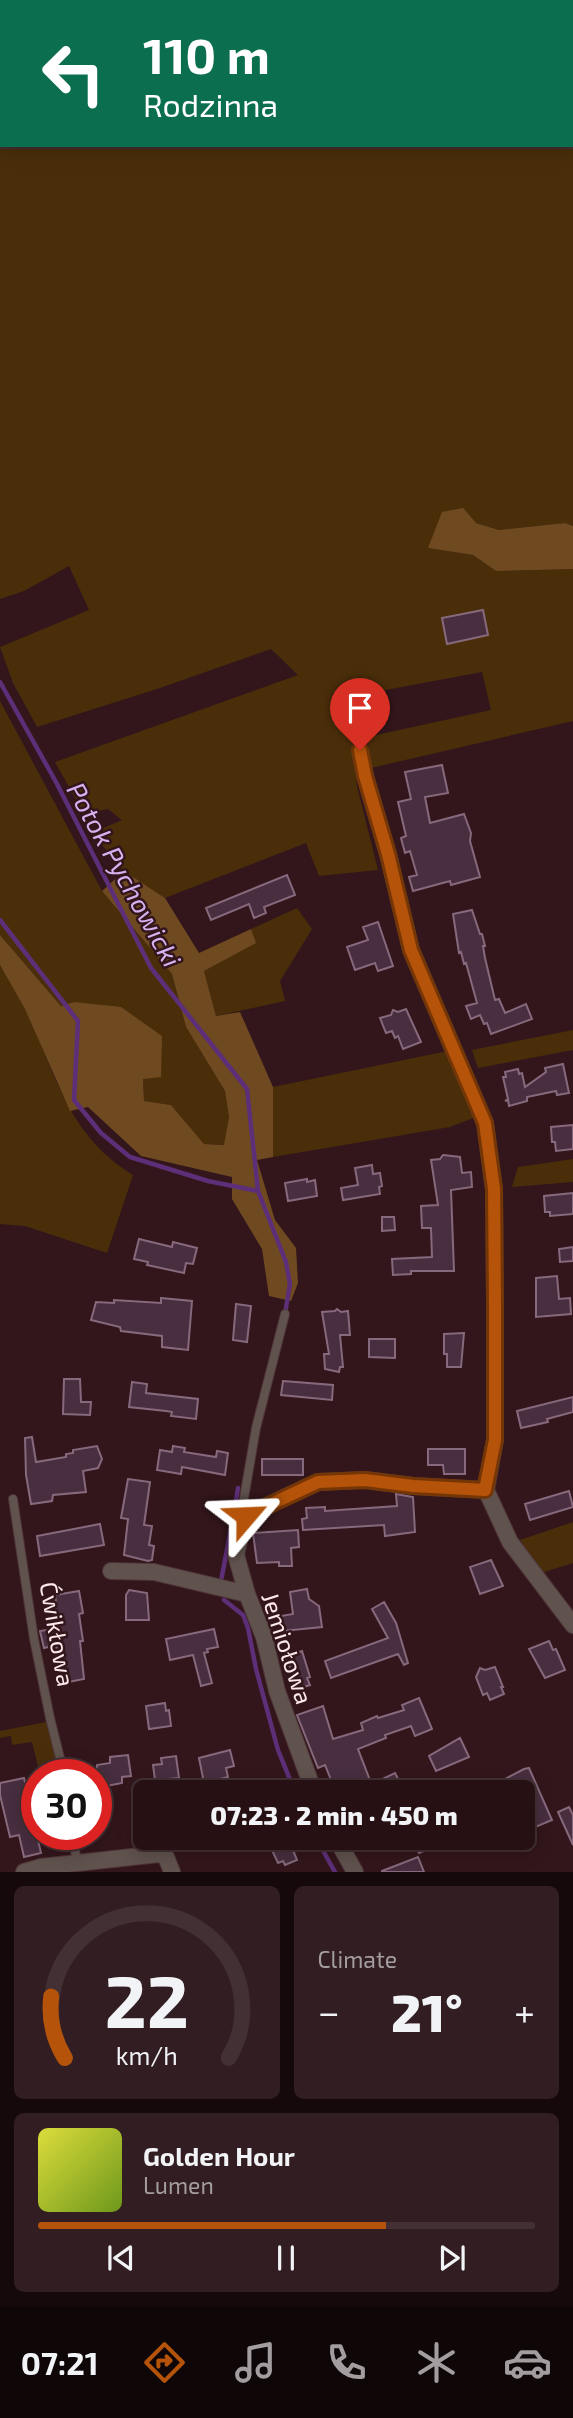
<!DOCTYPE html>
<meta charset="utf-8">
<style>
body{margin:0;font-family:"Exo 2",sans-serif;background:#321e22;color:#f1f3f6;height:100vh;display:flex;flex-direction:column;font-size:26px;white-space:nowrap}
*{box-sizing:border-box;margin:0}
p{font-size:23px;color:#a49da0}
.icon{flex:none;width:38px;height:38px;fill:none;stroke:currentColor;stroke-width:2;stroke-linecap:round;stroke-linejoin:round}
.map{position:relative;height:1872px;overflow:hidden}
.side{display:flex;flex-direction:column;gap:14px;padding:14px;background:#15090b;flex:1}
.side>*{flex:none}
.top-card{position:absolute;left:0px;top:0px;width:574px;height:147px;box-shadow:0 4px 18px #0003,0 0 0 2px #423034;background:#0b6e4f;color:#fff;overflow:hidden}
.speed{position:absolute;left:21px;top:1759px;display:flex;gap:14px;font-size:35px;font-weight:700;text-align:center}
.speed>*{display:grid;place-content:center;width:91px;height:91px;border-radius:50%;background:#261014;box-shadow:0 4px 18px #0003,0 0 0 2px #423034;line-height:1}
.speed .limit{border:10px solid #d22;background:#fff;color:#111}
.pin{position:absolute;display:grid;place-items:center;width:60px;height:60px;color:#fff;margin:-72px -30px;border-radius:50% 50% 50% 0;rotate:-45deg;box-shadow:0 0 7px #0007}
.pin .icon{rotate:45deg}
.me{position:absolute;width:77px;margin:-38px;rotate:64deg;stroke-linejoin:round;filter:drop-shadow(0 0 5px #0008)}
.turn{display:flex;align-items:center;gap:24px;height:147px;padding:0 28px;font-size:32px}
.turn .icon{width:91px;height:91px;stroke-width:2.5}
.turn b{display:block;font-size:49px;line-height:60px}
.big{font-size:52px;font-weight:800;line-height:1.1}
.side .widget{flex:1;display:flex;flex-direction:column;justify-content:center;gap:10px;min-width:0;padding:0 24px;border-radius:10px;background:#321e22}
.side .dial{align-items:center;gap:0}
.dial svg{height:182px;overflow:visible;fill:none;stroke:#423034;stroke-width:7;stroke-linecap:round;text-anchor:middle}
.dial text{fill:#f1f3f6;stroke:none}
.song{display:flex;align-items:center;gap:21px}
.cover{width:84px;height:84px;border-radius:10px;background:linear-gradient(135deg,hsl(60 70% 55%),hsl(80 70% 35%))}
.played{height:7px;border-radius:4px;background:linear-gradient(90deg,#b45309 70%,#423034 70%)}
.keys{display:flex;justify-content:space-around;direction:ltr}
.heat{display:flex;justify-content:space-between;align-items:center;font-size:38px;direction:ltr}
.side .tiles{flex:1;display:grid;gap:14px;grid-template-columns:1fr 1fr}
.widget:last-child{grid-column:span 2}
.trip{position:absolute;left:133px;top:1780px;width:402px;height:70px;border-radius:10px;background:#261014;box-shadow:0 4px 18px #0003,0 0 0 2px #423034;font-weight:800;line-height:70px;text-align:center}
.dock{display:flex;height:112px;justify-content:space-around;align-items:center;background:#0f0608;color:#a49da0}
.dock .icon{width:49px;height:49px}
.dock .active{color:#b45309}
.dock b{font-size:32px;color:#f1f3f6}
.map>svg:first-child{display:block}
.green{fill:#4a2e0a;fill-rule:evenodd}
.forest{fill:#6f4a20}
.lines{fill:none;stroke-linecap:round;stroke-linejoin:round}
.stream{stroke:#5e2f79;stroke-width:4.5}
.building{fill:#482e3f;stroke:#86697c;stroke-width:2}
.lane-casing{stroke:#4f3438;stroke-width:10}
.street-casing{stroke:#4f3438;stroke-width:18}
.lane{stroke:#60524d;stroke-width:8}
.street{stroke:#60524d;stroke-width:16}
.route-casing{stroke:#753606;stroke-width:18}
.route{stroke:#b45309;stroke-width:12}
.labels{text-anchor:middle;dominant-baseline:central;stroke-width:5;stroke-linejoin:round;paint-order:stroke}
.street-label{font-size:24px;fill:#fee9ec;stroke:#32161b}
.water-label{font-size:26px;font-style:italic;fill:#d7b2f1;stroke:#32161b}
</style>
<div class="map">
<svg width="573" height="1872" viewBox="0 0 573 1872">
<rect width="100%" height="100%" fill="#32161b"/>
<path class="green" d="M0 0H573V526L565 523 499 530 476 523 428 548 473 555 496 571 573 569V721L371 768 367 737 491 710 482 672 375 692 361 699 352 746 357 786 378 870 319 876 306 843 165 898 124 871 92 833 122 820 108 809 84 814 55 762 298 675 271 649 160 688 37 727 13 683 0 647 89 610 69 566 24 591 0 599ZM2 2H572V145H2Z
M0 701 102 891 172 974 186 1027 225 1091 229 1117 225 1145 204 1144 171 1105 144 1101 143 1079 74 1002 61 1006 0 935Z
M297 908 312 929 280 981 285 1001 216 1016 204 971 255 943 251 929Z
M0 965C9 981 19 996 27 1012 56 1076 69 1136 133 1175L107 1253 25 1226 0 1224Z
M573 1030V1050L478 1068 472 1050Z
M448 1051 476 1117 450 1127 273 1157V1087Z
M573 1159V1182L512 1187 518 1167Z
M573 1522V1563L541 1573 520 1540Z
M46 1722 60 1771V1774H40L32 1742 12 1745 11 1736 0 1738V1731Z"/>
<path class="forest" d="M463 508 476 523 499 530 565 523 573 526V569L496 571 473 555 428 548 442 512Z
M124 871 165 898 199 953 251 929 256 943 204 971 216 1016 240 1012 273 1087V1157L257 1160 275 1220 296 1248 298 1283 291 1301 269 1296 262 1249 232 1199V1177L141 1156 88 1107 70 1111 25 1009 0 965V935L61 1006 74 1002 121 1007 162 1036 161 1077 143 1079 144 1101 171 1105 204 1144 224 1145 229 1117 225 1091 186 1027 172 974 102 891Z"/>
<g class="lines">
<path class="stream" d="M391 0 396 2
M572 61 573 62
M0 682 56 782 151 968 247 1089 258 1191 286 1262 290 1284 285 1314
M0 920 78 1021 74 1100 101 1133 130 1157 208 1181 258 1191
M235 1506 238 1488
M221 1581 233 1518
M224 1600 243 1615 248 1628 256 1669 278 1750 295 1792
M316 1838 335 1872"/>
</g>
<path class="building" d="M483 610 488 635 447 644 442 618Z
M442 765 448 793 425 797 430 823 464 814 471 833 470 841 480 877 451 885 450 881 413 891 409 877 417 875 410 851 405 853 401 838 406 836 398 802 411 799 405 772Z
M287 875 295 895 264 907 266 913 254 918 249 904 211 920 206 908Z
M472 910 480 934H482L485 946H483L485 958 495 1000 499 999 505 1013 526 1004 532 1019 491 1034 487 1023 484 1024 480 1015 471 1019 466 1006 477 1003 466 963 464 964 461 952 459 953 453 914Z
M378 922 393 966 378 971 375 963 355 970 347 947 368 940 363 927Z
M406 1009 421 1042 403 1049 398 1036 395 1038 392 1031 386 1033 380 1018 391 1015 393 1010 398 1012Z
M563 1064 569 1093 557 1095 556 1091 527 1097V1101L509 1106 508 1100 505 1101 508 1099 503 1077H506L505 1072 518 1069 519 1074 522 1073 525 1087 546 1072 545 1068Z
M573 1125V1149L556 1151 555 1142H552L551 1127Z
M443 1155 460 1157 462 1173 471 1172 472 1187 451 1190 454 1271H411V1274L393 1275 392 1259 432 1257 431 1228H422L421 1206 438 1205 431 1160 440 1159Z
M372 1165 373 1174 380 1173 382 1186 379 1187 380 1194 343 1200 341 1188 358 1185 355 1168Z
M307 1179V1182L315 1180 317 1196 288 1201 285 1183Z
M573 1193V1214L550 1216V1212H545L544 1196Z
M382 1217H394L395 1230 382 1231Z
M139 1239 172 1247 173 1242 197 1248 193 1264 186 1263 184 1273 147 1265 148 1262 134 1259Z
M573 1247V1261L560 1262 559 1249Z
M557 1276 559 1299 570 1298 571 1314 536 1317V1278Z
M161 1298 192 1301 188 1350 162 1347V1336L121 1331 120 1327 91 1320 96 1302 114 1303V1300L161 1303Z
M236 1304 251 1306 247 1342 233 1340Z
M337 1309 341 1312 348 1311 350 1335H340L343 1367H340L339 1372 325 1369 324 1354H329L322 1312 335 1311Z
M464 1333 461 1367H447V1354H444V1334Z
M369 1339H395V1358L369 1357Z
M64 1379H80L81 1402H91L90 1415 63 1414Z
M283 1381 333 1385 332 1400 281 1395Z
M132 1382 147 1384 146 1393 198 1399 196 1419 171 1416 172 1412 166 1411 129 1407Z
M573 1397V1412L547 1419 548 1422 521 1428 517 1411Z
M32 1437 36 1462 66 1457V1454L73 1453V1450L97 1446 102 1459 98 1468 83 1471 86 1492 53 1495 52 1501 31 1504 26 1475 25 1438Z
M173 1446 185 1448 184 1452 216 1457 217 1451 228 1453 225 1475 182 1467 181 1474 157 1470 160 1450 172 1452Z
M428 1449H465V1474H444L443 1465H428Z
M262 1459H303V1475H262Z
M128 1479 150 1482 144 1525 152 1526 149 1545 154 1546 152 1560 148 1561 124 1555 128 1519 121 1518Z
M569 1491 573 1507 530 1520 525 1504Z
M396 1494 413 1497 415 1532 385 1536 384 1525 303 1530 302 1519 307 1518 306 1508 325 1507V1511L397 1506Z
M100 1524 104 1545 40 1556 37 1536Z
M298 1530 299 1547 291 1548 292 1566H279V1562L257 1563 253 1533Z
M491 1560 503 1586 480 1594 470 1567Z
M307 1589 309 1599 319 1606 322 1627 283 1631 281 1616 293 1614 290 1592Z
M129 1590 147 1593 149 1620H126V1595Z
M79 1591 83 1613 79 1614 83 1641H80L84 1679 63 1683 56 1645 44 1648 40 1631 53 1629 49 1604 56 1603 55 1595Z
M384 1602 396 1623 408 1663 404 1665 398 1654 331 1678 325 1661 388 1638 372 1609Z
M214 1629 218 1647 207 1649 208 1652 204 1653 212 1683 201 1686 193 1655 170 1660 166 1639Z
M549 1641 553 1650 556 1649 565 1670 545 1678 529 1649Z
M302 1651 310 1677 307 1678 310 1685 297 1689 286 1656Z
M495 1667 503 1687H501L504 1694 490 1700 487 1693 483 1695 476 1677 480 1668 485 1670Z
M419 1698 432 1729 415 1736 411 1726 385 1735 386 1738 358 1749 371 1783 354 1790 353 1787 336 1792 325 1765 318 1768 297 1715 323 1706 333 1739 363 1730 361 1723 377 1716 378 1718 404 1710 402 1705Z
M165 1703 166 1711 169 1710 171 1726 149 1729 146 1706Z
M460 1738 469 1757 436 1771 429 1756Z
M230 1750 234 1766 226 1768 228 1777 204 1783 199 1758Z
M128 1755 131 1776 122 1777V1783L96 1788 97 1765 110 1763V1757Z
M176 1756 179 1778 155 1780 153 1765 162 1764 161 1758Z
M529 1768 552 1820 533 1828 529 1817 523 1819V1792H480L524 1769Z
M395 1773 405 1792H378L374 1783Z
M24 1778 41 1853 24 1857 19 1835 10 1837 0 1795V1783Z
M569 1807 573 1815V1845L558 1812Z
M288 1838 297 1860 285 1865 283 1861 278 1863 270 1846Z
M412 1838H455L419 1853Z
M418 1857 424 1872H382V1871Z"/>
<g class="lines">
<defs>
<path id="lane" d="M13 1499 34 1639 50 1718 64 1774
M245 1516 244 1498 256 1428 285 1314
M73 1834 77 1865"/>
<path id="street" d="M360 750 365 776 388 854 411 950 485 1123 494 1189 495 1302V1440L486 1490 510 1542 573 1625
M111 1571 154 1572 247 1594
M314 1792 277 1691 264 1637 247 1594 236 1555 245 1516 318 1482 365 1480 413 1486 486 1490
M437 1792 449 1787
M336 1838 355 1872
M24 1872 41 1867 159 1854 166 1857 172 1872"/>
</defs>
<use href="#lane" class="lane-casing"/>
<use href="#street" class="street-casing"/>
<use href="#lane" class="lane"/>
<use href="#street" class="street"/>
</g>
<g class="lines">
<defs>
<path id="route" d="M246 1516 318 1482 365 1480 413 1486 485 1490 495 1440V1302L494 1189 485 1123 411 950 388 854 365 776 360 750"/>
</defs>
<use href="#route" class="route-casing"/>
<use href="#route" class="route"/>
</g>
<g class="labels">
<g class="street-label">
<text transform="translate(58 1634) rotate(80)">Ćwikłowa</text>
<text transform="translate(288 1648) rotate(72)">Jemiołowa</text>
</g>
<g class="water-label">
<text transform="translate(125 874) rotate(61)">Potok Pychowicki</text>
</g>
</g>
</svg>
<div class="speed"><div class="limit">30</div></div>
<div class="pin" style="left:360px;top:750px;background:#d93025"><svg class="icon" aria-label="arrive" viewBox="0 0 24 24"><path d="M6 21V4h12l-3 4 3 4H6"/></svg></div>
<svg class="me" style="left:246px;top:1516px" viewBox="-20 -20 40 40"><path d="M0-17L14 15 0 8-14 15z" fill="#b45309" stroke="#fff" stroke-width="4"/></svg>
<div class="trip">07:23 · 2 min · 450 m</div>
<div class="top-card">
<div class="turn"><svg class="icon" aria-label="left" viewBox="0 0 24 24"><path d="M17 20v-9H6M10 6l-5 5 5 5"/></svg><div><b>110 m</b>Rodzinna</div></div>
</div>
</div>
<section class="side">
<div class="tiles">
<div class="widget dial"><svg viewBox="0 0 100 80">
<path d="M14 69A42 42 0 1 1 86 69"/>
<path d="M14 69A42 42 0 0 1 8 42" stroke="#b45309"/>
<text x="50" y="56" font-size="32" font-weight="700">22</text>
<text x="50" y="72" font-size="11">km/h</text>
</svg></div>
<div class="widget"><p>Climate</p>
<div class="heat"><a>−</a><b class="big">21°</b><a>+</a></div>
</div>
<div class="widget">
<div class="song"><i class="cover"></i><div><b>Golden Hour</b><p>Lumen</p></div></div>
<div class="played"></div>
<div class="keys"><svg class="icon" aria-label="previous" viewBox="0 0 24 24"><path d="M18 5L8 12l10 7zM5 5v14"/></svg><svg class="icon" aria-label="pause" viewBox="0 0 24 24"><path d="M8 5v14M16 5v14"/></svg><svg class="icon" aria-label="next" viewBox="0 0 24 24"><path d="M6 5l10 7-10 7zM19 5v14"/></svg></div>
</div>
</div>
</section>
<nav class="dock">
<b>07:21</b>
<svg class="icon active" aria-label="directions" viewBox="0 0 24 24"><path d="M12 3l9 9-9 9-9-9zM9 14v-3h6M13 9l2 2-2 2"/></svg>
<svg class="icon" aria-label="music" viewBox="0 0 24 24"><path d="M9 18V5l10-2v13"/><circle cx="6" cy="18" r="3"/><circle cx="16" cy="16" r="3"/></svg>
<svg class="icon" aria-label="phone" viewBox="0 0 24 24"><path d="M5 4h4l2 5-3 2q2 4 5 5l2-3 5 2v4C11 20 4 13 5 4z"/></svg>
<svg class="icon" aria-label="climate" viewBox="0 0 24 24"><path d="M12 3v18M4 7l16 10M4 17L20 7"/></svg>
<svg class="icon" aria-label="car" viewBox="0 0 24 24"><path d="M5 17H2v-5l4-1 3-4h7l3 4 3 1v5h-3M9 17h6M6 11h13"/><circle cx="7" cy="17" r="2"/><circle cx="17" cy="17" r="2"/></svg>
</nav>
